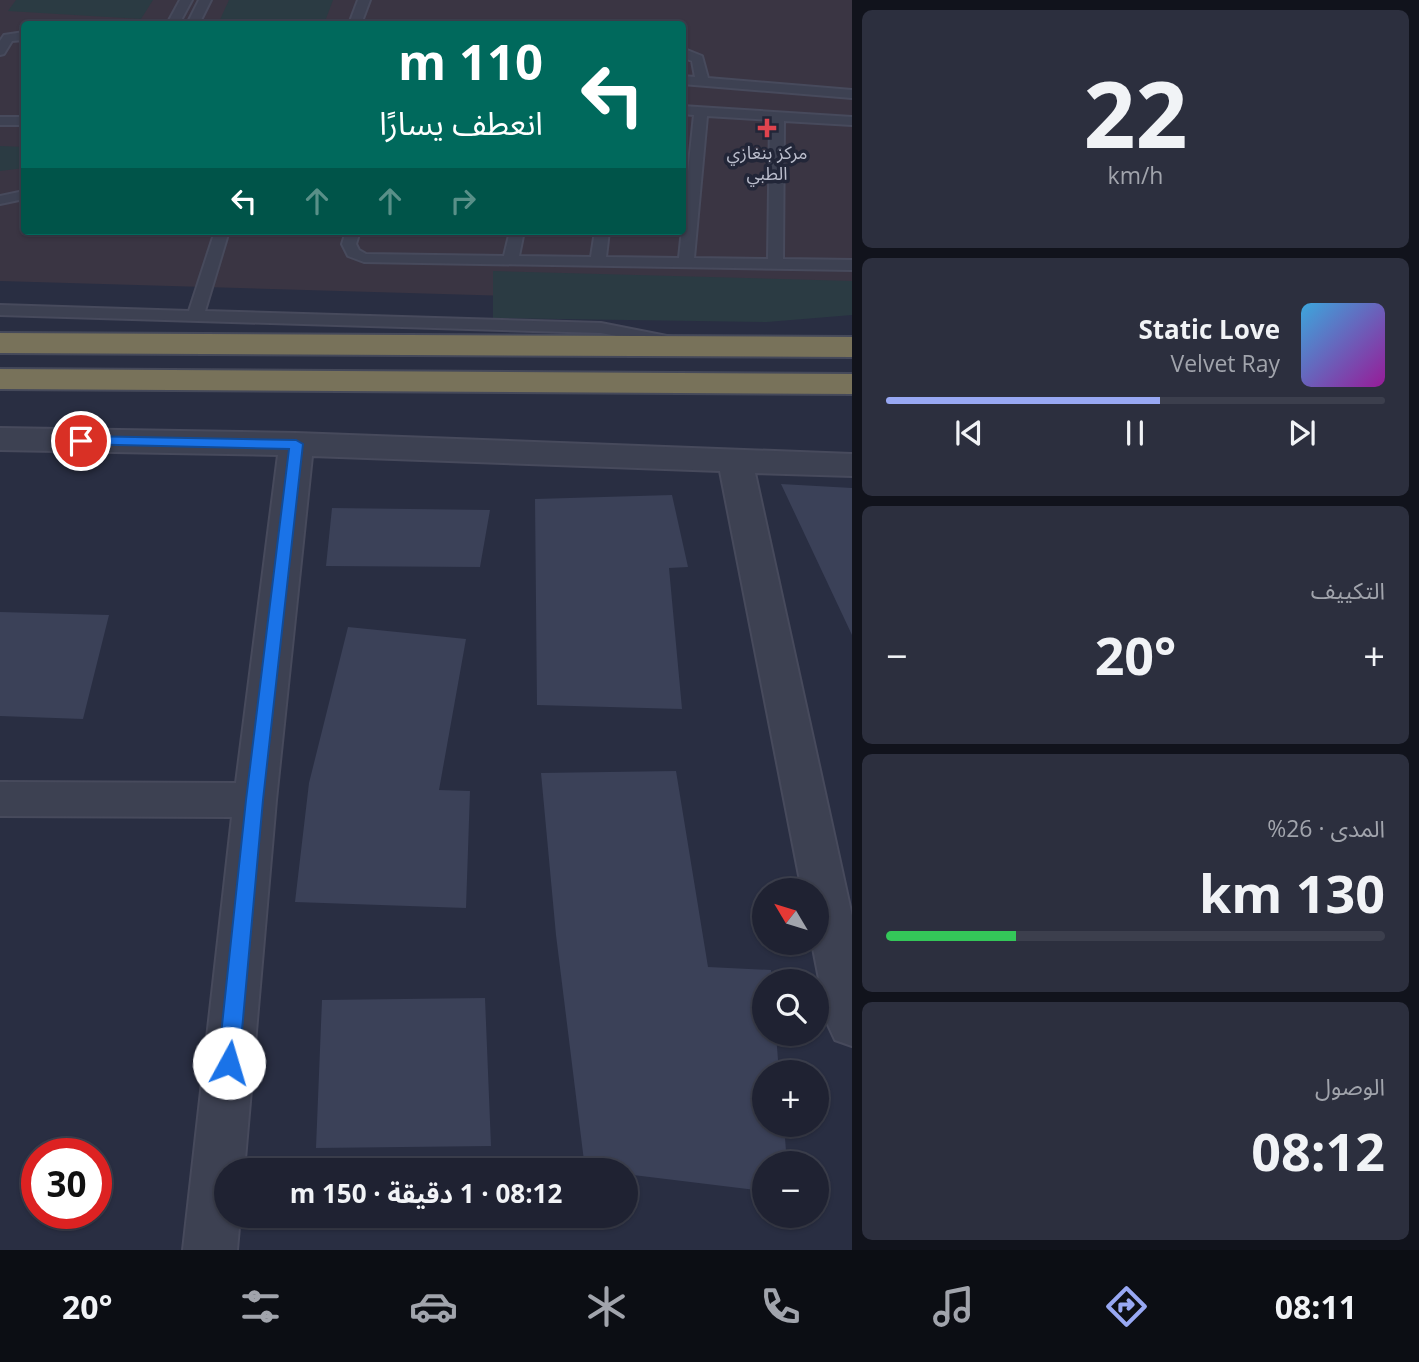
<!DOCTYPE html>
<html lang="ar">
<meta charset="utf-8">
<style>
body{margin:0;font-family:"Open Sans","Noto Sans Arabic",sans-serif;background:#2c2f3e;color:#f1f3f6;direction:rtl;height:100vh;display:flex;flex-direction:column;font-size:26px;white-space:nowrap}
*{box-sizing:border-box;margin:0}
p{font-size:23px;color:#a1a4ac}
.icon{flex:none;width:38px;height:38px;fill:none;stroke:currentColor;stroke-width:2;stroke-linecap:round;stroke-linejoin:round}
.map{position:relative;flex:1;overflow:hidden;direction:ltr}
.sheet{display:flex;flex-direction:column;gap:10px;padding:10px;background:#11131c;width:567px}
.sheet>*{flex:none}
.guide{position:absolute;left:21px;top:21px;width:665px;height:214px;border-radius:7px;box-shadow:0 2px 5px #0004,0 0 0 2px #3c3f4d;direction:rtl;background:#00695c;color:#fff;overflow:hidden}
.needle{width:46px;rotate:308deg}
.buttons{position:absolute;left:752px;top:878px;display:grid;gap:14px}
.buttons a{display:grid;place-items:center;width:77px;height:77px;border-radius:50%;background:#1f2232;box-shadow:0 2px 5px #0004,0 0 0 2px #3c3f4d;font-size:35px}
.speed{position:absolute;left:21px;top:1138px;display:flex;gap:14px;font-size:35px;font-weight:700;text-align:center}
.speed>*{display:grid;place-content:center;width:91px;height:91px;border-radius:50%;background:#1f2232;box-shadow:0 2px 5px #0004,0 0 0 2px #3c3f4d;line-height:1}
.speed .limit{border:10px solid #d22;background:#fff;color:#111}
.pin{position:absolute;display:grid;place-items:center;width:60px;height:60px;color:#fff;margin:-30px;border:4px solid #fff;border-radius:50%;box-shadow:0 2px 7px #0007}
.me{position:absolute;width:77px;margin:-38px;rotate:6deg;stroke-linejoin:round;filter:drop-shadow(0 0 5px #0008)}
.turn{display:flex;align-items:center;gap:24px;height:147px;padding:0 28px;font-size:32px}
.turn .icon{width:91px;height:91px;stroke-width:2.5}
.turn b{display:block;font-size:49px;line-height:60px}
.lanes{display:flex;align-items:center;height:66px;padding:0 28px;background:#0003;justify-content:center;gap:35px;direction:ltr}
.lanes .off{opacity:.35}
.big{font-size:52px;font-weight:700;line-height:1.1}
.sheet .card{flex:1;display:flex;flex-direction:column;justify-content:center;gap:10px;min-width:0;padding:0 24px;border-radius:10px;background:#2c2f3e}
.sheet .dial{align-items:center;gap:0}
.dial b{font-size:91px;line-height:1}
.song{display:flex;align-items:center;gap:21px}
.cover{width:84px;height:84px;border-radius:10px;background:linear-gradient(135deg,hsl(200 70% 55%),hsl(300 70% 35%))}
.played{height:7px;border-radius:4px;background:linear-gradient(90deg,#98a8f3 55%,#3c3f4d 55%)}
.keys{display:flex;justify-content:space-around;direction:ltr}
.heat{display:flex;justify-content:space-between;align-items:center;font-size:38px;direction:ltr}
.charge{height:10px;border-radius:5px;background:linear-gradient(90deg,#34c759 26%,#3c3f4d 0)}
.trip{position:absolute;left:214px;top:1158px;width:424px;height:70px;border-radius:35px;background:#1f2232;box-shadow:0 2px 5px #0004,0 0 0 2px #3c3f4d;font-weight:700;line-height:70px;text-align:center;direction:rtl}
.dock{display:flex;height:112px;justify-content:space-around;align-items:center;background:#0c0e14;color:#a1a4ac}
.dock .icon{width:49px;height:49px}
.dock .on{color:#98a8f3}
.dock b{font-size:32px;color:#f1f3f6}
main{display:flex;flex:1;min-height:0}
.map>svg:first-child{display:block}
.medical{fill:#3a3543;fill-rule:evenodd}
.green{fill:#2b3b43}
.building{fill:#3b4158}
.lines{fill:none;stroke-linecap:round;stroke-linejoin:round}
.lane-casing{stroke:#474a5c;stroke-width:4}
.street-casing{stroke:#474a5c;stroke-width:4}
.highway-casing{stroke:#45495a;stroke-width:4}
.lane{fill:#3d4152;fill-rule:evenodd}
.street{fill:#3d4152;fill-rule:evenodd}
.highway{fill:#78725a;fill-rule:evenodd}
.route{fill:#1a73e8;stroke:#114b97;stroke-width:2}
.health-dot{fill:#e0444e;stroke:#222638;stroke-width:2.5}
.labels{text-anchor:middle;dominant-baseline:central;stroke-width:7;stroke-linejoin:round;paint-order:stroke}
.far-poi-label{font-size:18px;fill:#babdcc;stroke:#222638}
</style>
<main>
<section class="sheet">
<div class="card dial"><b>22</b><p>km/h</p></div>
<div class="card">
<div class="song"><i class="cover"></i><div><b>Static Love</b><p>Velvet Ray</p></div></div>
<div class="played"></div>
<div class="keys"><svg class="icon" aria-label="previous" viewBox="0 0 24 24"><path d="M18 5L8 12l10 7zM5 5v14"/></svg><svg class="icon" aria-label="pause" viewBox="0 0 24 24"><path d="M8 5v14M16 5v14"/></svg><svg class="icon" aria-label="next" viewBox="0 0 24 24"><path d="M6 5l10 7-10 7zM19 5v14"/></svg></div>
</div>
<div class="card"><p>التكييف</p>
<div class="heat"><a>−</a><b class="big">20°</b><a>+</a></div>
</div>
<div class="card"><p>المدى · 26%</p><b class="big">130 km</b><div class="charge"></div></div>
<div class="card"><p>الوصول</p><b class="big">08:12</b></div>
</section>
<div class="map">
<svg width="852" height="1250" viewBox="0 0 852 1250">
<rect width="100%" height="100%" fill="#292e42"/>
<path class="medical" d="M0 0H852V306L0 281ZM24 24H682V231H24Z"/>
<path class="green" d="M16 0H153L141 19 8 11Z
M229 0H333L324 24H218Z
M0 146 24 147V168L0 171Z
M493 271 852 281V315L767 322 493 318Z"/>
<path class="building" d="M781 484 852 488V635Z
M672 495 688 567 669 568 682 709 537 705 535 499Z
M332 508 490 510 480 567 326 566Z
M0 612 109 615 83 719 0 716Z
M348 627 466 639 439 790 470 791 466 908 295 902 309 783Z
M676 771 708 967 771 970 772 982H765V1034H776L779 1073H765V1125H784L787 1164H765V1191L625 1174V1171L585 1169 556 935 541 773Z
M485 998 491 1146 316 1148 322 1000Z"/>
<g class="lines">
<defs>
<path id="lane" d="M180 0H192L179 24H167Z
M199 0H211L199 24H187Z
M358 0H370L361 24H349Z
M24 32V40L12 41 4 54 0 55V41L4 35Z
M682 48 702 56 708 78 852 90V98L682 84V76L695 77 692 61 682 57Z
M682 106 852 117V125L784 121 783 259 852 260V270L364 262 348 256 342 244 346 231H360L356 244 359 250 366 254 504 256 510 231H524L519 256 591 257 595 231H609L606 257 679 258 694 115 682 114ZM707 116 770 120 768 259 694 258Z
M0 117H24V125H0Z
M24 191V199L0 204V196Z
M215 231H229L205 311 601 323 682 339 684 342 676 347 601 333 0 315V305L189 311Z"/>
<path id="street" d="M0 428 296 433 852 454V476L755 473 852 916V1046L835 1040 828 1025 812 943H817V891H802L720 471 312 456 276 800 244 1171H226V1216H240L237 1250H183L232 817 0 816V782L236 783 278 455 0 450Z"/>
<path id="highway" d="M0 333 852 337V357L0 353Z
M0 369 852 374V394L0 389Z"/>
</defs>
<use href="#lane" class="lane-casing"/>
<use href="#street" class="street-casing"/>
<use href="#highway" class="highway-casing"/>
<use href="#lane" class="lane"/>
<use href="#street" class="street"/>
<use href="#highway" class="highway"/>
</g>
<path class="route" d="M81 436 296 440 303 444 263 800 239 1063 236 1070 229 1073 221 1070 218 1063 246 800 289 449 76 444V437Z"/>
<path class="health-dot" d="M763.5 117.5h7v7h7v7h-7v7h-7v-7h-7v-7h7z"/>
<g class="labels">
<g class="far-poi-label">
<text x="767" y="152">مركز بنغازي<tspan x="767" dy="21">الطبي</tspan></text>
</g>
</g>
</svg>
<div class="buttons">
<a><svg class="needle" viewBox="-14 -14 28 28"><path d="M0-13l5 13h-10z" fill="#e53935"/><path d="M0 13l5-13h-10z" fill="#a1a4ac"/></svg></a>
<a><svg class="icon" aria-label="search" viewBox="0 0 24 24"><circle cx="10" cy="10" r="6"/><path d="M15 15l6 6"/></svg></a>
<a>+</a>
<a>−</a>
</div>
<div class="speed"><div class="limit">30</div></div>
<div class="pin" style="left:81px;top:441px;background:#d93025"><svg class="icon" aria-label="arrive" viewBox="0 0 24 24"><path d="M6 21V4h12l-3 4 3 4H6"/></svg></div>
<svg class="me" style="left:229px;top:1063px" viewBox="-20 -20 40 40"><circle r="19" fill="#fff"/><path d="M0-13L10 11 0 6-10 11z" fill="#1a73e8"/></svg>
<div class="trip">08:12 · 1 دقيقة · 150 m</div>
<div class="guide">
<div class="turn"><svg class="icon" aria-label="left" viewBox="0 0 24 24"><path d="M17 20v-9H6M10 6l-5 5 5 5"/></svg><div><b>110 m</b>انعطف يسارًا</div></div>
<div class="lanes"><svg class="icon" aria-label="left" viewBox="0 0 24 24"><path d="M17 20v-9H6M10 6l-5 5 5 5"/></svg><svg class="icon off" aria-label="ahead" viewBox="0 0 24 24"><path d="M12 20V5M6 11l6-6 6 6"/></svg><svg class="icon off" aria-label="ahead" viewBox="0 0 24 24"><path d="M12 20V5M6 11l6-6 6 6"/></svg><svg class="icon off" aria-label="right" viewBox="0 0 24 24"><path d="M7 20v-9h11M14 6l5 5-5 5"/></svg></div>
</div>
</div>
</main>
<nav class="dock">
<b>08:11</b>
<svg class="icon on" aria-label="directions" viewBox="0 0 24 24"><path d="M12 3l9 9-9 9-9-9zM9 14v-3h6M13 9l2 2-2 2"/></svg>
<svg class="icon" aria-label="music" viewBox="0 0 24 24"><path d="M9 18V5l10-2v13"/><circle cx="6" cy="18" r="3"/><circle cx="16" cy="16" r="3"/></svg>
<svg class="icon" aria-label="phone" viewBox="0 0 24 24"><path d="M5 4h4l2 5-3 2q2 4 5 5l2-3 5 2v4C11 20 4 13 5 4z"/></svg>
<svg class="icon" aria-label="climate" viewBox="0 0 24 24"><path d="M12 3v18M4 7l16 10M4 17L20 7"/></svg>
<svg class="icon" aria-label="car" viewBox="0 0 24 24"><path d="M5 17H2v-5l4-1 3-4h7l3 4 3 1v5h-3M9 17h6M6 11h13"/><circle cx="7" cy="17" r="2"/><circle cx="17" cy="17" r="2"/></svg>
<svg class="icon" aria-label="filters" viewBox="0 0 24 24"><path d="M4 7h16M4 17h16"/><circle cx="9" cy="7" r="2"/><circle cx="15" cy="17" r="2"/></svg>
<b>20°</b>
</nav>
